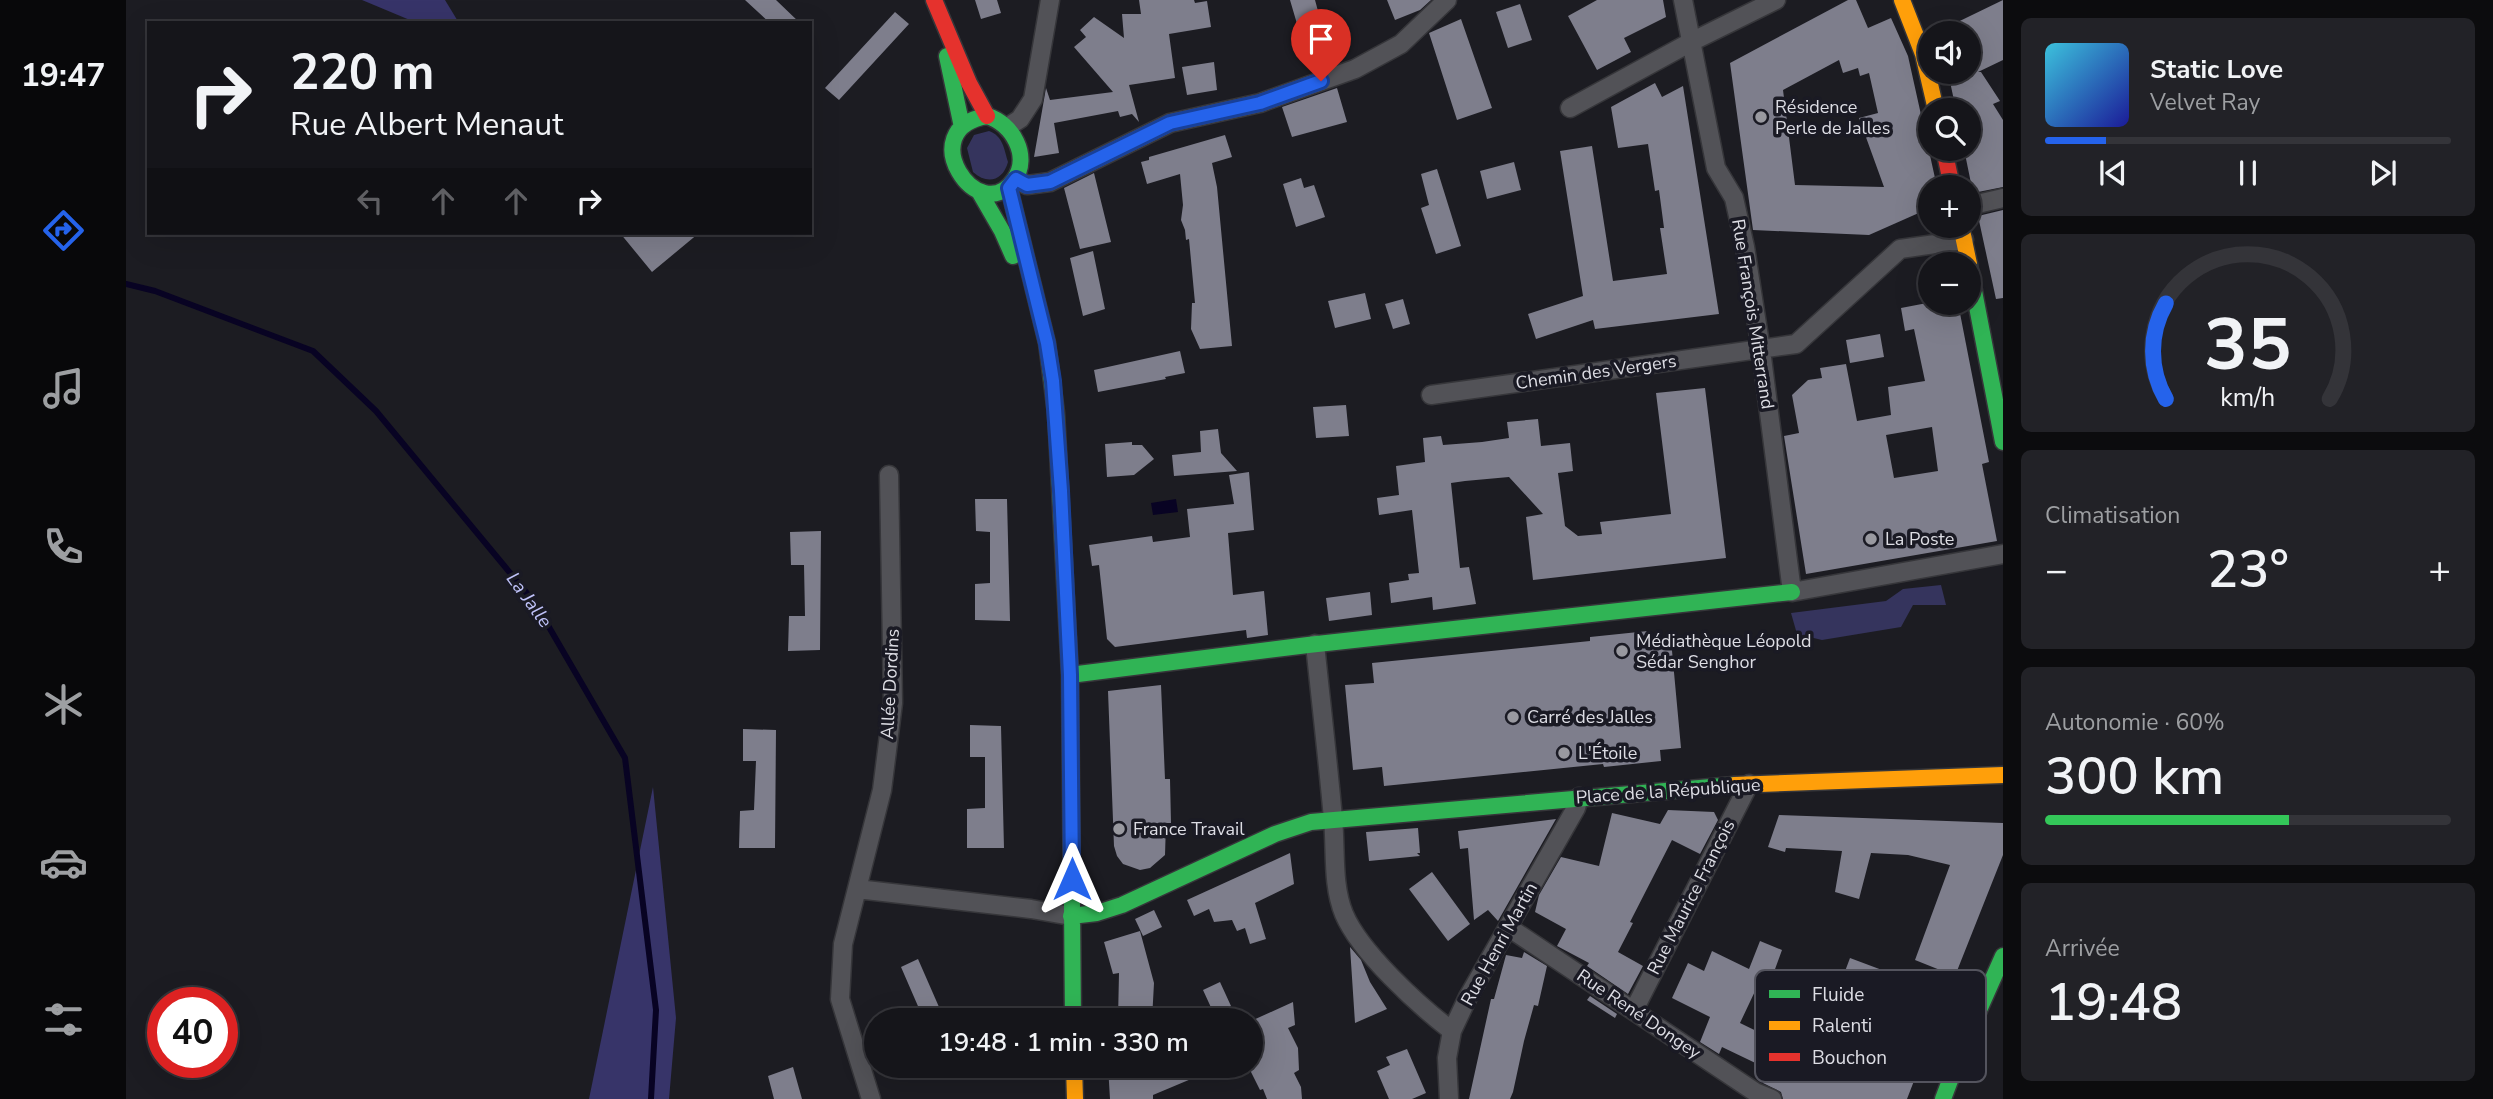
<!DOCTYPE html>
<html lang="fr">
<meta charset="utf-8">
<style>
body{margin:0;font-family:"Nunito Sans",sans-serif;background:#222227;color:#f1f3f6;height:100vh;display:flex;flex-direction:column;font-size:26px;white-space:nowrap}
*{box-sizing:border-box;margin:0}
p{font-size:23px;color:#9d9fa2}
.icon{flex:none;width:38px;height:38px;fill:none;stroke:currentColor;stroke-width:2;stroke-linecap:round;stroke-linejoin:round}
.map{position:relative;flex:1;overflow:hidden}
.sheet{display:flex;flex-direction:column;gap:18px;padding:18px;background:#0c0c0e;width:490px}
.sheet>*{flex:none}
.top-card{position:absolute;left:21px;top:21px;width:665px;height:214px;border-radius:0px;box-shadow:0 7px 28px #0002,0 0 0 2px #343439;background:#15151a;color:#f1f3f6;overflow:hidden}
.buttons{position:absolute;left:1792px;top:21px;display:grid;gap:14px}
.buttons a{display:grid;place-items:center;width:63px;height:63px;border-radius:50%;background:#15151a;box-shadow:0 7px 28px #0002,0 0 0 2px #343439;font-size:35px}
.speed{position:absolute;left:21px;top:987px;display:flex;gap:14px;font-size:35px;font-weight:700;text-align:center}
.speed>*{display:grid;place-content:center;width:91px;height:91px;border-radius:50%;background:#15151a;box-shadow:0 7px 28px #0002,0 0 0 2px #343439;line-height:1}
.speed .limit{border:10px solid #d22;background:#fff;color:#111}
.pin{position:absolute;display:grid;place-items:center;width:60px;height:60px;color:#fff;margin:-72px -30px;border-radius:50% 50% 50% 0;rotate:-45deg;box-shadow:0 0 7px #0007}
.pin .icon{rotate:45deg}
.me{position:absolute;width:77px;margin:-38px;rotate:0deg;stroke-linejoin:round;filter:drop-shadow(0 0 5px #0008)}
.turn{display:flex;align-items:center;gap:24px;height:147px;padding:0 28px;font-size:32px}
.turn .icon{width:91px;height:91px;stroke-width:2.5}
.turn b{display:block;font-size:49px;line-height:60px}
.lanes{display:flex;align-items:center;height:66px;padding:0 28px;background:#0003;justify-content:center;gap:35px;direction:ltr}
.lanes .off{opacity:.35}
.big{font-size:52px;font-weight:600;line-height:1.1}
.sheet .widget{flex:1;display:flex;flex-direction:column;justify-content:center;gap:10px;min-width:0;padding:0 24px;border-radius:10px;background:#222227}
.sheet .dial{align-items:center;gap:0}
.dial svg{height:182px;overflow:visible;fill:none;stroke:#343439;stroke-width:7;stroke-linecap:round;text-anchor:middle}
.dial text{fill:#f1f3f6;stroke:none}
.song{display:flex;align-items:center;gap:21px}
.cover{width:84px;height:84px;border-radius:10px;background:linear-gradient(135deg,hsl(190 70% 55%),hsl(240 70% 35%))}
.played{height:7px;border-radius:4px;background:linear-gradient(90deg,#2563eb 15%,#343439 15%)}
.keys{display:flex;justify-content:space-around;direction:ltr}
.heat{display:flex;justify-content:space-between;align-items:center;font-size:38px;direction:ltr}
.charge{height:10px;border-radius:5px;background:linear-gradient(90deg,#34c759 60%,#343439 0)}
.trip{position:absolute;left:738px;top:1008px;width:399px;height:70px;border-radius:35px;background:#15151a;box-shadow:0 7px 28px #0002,0 0 0 2px #343439;font-weight:600;line-height:70px;text-align:center}
main{display:flex;flex:1;min-height:0}
.dock{display:flex;flex-direction:column;width:126px;justify-content:space-around;align-items:center;background:#08080a;color:#9d9fa2}
.dock .icon{width:49px;height:49px}
.dock .on{color:#2563eb}
.dock b{font-size:32px;color:#f1f3f6}
.map>svg:first-child{display:block}
.green{fill:#35345d}
.forest{fill:#373469}
.water{fill:#080323}
.lines{fill:none;stroke-linecap:round;stroke-linejoin:round}
.stream{stroke:#080323;stroke-width:6}
.building{fill:#7e7e8c;fill-rule:evenodd}
.street-casing{stroke:#36363a;stroke-width:21}
.fast-casing{stroke:#36363a;stroke-width:19}
.slow-casing{stroke:#36363a;stroke-width:19}
.jam-casing{stroke:#36363a;stroke-width:19}
.street{stroke:#525257;stroke-width:18}
.fast{stroke:#30b455;stroke-width:16}
.slow{stroke:#ff9f0a;stroke-width:16}
.jam{stroke:#e5322d;stroke-width:16}
.route-casing{stroke:#184099;stroke-width:18}
.route{stroke:#2563eb;stroke-width:12}
.poi-dot{fill:#9999a0;stroke:#1a1a24;stroke-width:2.5}
.labels{text-anchor:middle;dominant-baseline:central;stroke-width:7;stroke-linejoin:round;paint-order:stroke}
.poi-label{font-size:18px;fill:#dddde4;stroke:#1a1a24;text-anchor:start}
.street-label{font-size:18px;fill:#dddde4;stroke:#1a1a24}
.water-label{font-size:19px;font-style:italic;fill:#bfc2f9;stroke:#1a1a24}
.key{fill:#1a1a24;stroke:#54545e;stroke-width:2}
.key-label{font-size:19px;fill:#dddde4}
</style>
<main>
<nav class="dock">
<b>19:47</b>
<svg class="icon on" aria-label="directions" viewBox="0 0 24 24"><path d="M12 3l9 9-9 9-9-9zM9 14v-3h6M13 9l2 2-2 2"/></svg>
<svg class="icon" aria-label="music" viewBox="0 0 24 24"><path d="M9 18V5l10-2v13"/><circle cx="6" cy="18" r="3"/><circle cx="16" cy="16" r="3"/></svg>
<svg class="icon" aria-label="phone" viewBox="0 0 24 24"><path d="M5 4h4l2 5-3 2q2 4 5 5l2-3 5 2v4C11 20 4 13 5 4z"/></svg>
<svg class="icon" aria-label="climate" viewBox="0 0 24 24"><path d="M12 3v18M4 7l16 10M4 17L20 7"/></svg>
<svg class="icon" aria-label="car" viewBox="0 0 24 24"><path d="M5 17H2v-5l4-1 3-4h7l3 4 3 1v5h-3M9 17h6M6 11h13"/><circle cx="7" cy="17" r="2"/><circle cx="17" cy="17" r="2"/></svg>
<svg class="icon" aria-label="filters" viewBox="0 0 24 24"><path d="M4 7h16M4 17h16"/><circle cx="9" cy="7" r="2"/><circle cx="15" cy="17" r="2"/></svg>
</nav>
<div class="map">
<svg width="1877" height="1099" viewBox="0 0 1877 1099">
<rect width="100%" height="100%" fill="#1c1c22"/>
<path class="green" d="M863 131C877 136 878 149 882 162 877 181 861 185 847 172L841 148 848 135Z
M1815 585 1820 605H1787L1775 627 1696 640 1671 634 1665 613 1760 601 1777 589Z"/>
<path class="forest" d="M236 0H319L333 23H291Z
M527 787 550 1018 543 1099H463Z"/>
<path class="water" d="M1050 499 1052 512 1027 515 1025 503Z"/>
<g class="lines">
<path class="stream" d="M0 284 29 291 187 351 250 411 409 603 499 758 530 1010 525 1099"/>
</g>
<path class="building" d="M619 0H650L674 23H644Z
M849 0H871L875 13 855 19Z
M1013 0H1068L1069 3 1081 1 1085 27 1043 34 1049 78 1003 85 1013 122 1006 114 994 117 992 111 928 123 933 153 908 157 920 88 924 100 987 92 948 47 960 37 954 30 968 17 998 38 996 14H1015Z
M1164 0H1189L1201 44 1179 51Z
M1261 0H1305L1294 10 1269 20Z
M1471 0H1537L1540 17 1498 38 1505 52 1471 70 1442 16Z
M1722 0H1730L1742 28 1765 18 1782 56 1811 187H1804V208L1743 235 1627 230 1604 63ZM1713 60 1717 73 1732 68 1734 76 1743 73 1752 113 1733 118 1758 187 1669 185 1657 90Z
M1877 0V60L1852 72H1855L1874 101 1867 104 1877 120V187L1847 193 1838 149H1843V110H1830L1822 72H1843V33H1809Z
M1394 4 1406 40 1382 48 1370 12Z
M769 12 783 24 713 100 699 88Z
M1335 19 1366 108 1331 120 1303 33Z
M1088 62 1091 90 1061 95 1056 67Z
M1529 83 1536 97 1557 86 1593 314 1469 329 1467 320 1410 339 1402 314 1457 296 1434 151 1466 146 1487 281 1541 274 1534 228H1538L1533 190 1529 191 1522 144 1492 148 1485 107Z
M1211 88 1221 122 1166 137 1156 107Z
M1099 135 1106 157 1086 163 1091 187 1106 346 1074 349 1065 329 1066 303H1069L1063 239 1060 240 1059 230 1055 220 1057 205 1054 174 1021 184 1015 162 1023 160V157Z
M1388 162 1395 190 1361 199 1354 171Z
M1311 169 1335 246 1310 254 1295 208 1303 205 1295 174Z
M968 173 985 242 954 249 938 188Z
M1175 178 1178 188 1188 185 1199 217 1170 227 1157 184Z
M1877 210V298L1870 299 1852 216Z
M494 233H573L526 272Z
M967 251 979 309 957 316 944 258Z
M1239 293 1245 319 1209 328 1202 301Z
M1277 299 1284 324 1267 329 1259 304Z
M1801 303H1832L1863 462 1856 464 1871 541 1680 574 1658 436 1673 433 1666 395 1682 380 1696 378 1694 368 1720 364 1731 421 1765 415 1762 387 1799 381 1788 329 1779 331 1775 308ZM1806 427 1812 471 1768 478 1760 435Z
M1754 334 1758 357 1724 363 1720 340Z
M1054 351 1059 373 1039 377 1040 379 972 392 968 370Z
M1579 388 1600 558 1407 580 1400 517 1417 514 1383 477 1339 481 1325 483 1334 568 1343 567 1350 604 1307 610 1306 597 1265 603 1263 583 1283 580 1282 574 1293 573 1286 510 1253 515 1251 498 1273 495 1270 466 1299 462 1297 438 1315 436 1317 445 1356 442 1383 438 1381 422 1412 419 1415 446 1444 443 1447 471 1432 473 1439 526 1452 536 1476 534 1474 522 1545 514 1530 393Z
M1220 405 1223 436 1190 438 1187 407Z
M1092 429 1095 453 1111 471 1048 476 1046 455 1075 452 1074 431Z
M1006 442V445H1016L1028 459 1008 475 981 477 979 444Z
M1123 472 1128 530 1102 533 1107 595 1138 591 1142 635 1121 638 1120 630 989 647 981 639 973 565 966 566 963 545 1026 536 1027 542 1064 537 1061 509 1108 504 1103 475Z
M849 499H881L884 621 849 620V584L864 583V532L850 531Z
M695 531 694 650 662 651 663 616H679L678 565H665L664 532Z
M1244 592 1246 615 1203 621 1200 598Z
M1522 631V642L1545 640 1555 748 1534 750 1535 761 1478 767 1477 764 1258 786 1256 767 1227 770 1219 685 1248 683 1246 663 1464 641V637Z
M1035 685 1039 779H1044L1045 823H1040L1039 855 1024 868 1014 870 997 864 991 856 988 846 982 691Z
M844 725 875 726 878 848H841V809L859 808V757H844Z
M617 729 650 730 649 848H613L614 811 628 810 630 761H617Z
M1542 810 1588 812 1592 820 1574 854 1546 840 1504 922 1507 923 1492 952 1517 966 1502 994 1461 966 1463 963 1431 946 1440 929 1409 912 1413 895 1435 857 1473 866 1486 813 1534 824Z
M1653 815 1877 823V855L1829 976 1789 960 1824 865 1782 855 1745 853 1733 899 1709 892 1716 851 1660 848 1659 852 1642 847Z
M1430 819 1372 921 1362 910 1348 920 1342 848 1334 849 1332 831Z
M1292 828 1294 853H1291L1294 856 1243 861 1240 832Z
M1164 853 1168 884 1129 903 1140 939 1124 944 1119 928 1111 931 1106 920 1088 922 1083 909 1068 916 1061 900Z
M1306 872 1344 924 1322 941 1283 889Z
M1028 910 1036 927 1017 936 1009 919Z
M1014 931 1028 983 1026 1020H992L993 973 987 974 978 942Z
M1634 941 1656 950 1641 991 1631 987 1614 1023 1657 1044 1659 1041 1740 1074 1761 1018 1698 993 1707 970 1718 974 1724 958 1756 970 1750 982 1757 985 1756 988 1815 1011 1781 1099H1657L1655 1092 1637 1083 1644 1070 1596 1047 1593 1054 1574 1042 1584 1017 1546 998 1562 963 1578 971 1586 951 1623 969Z
M1224 947 1235 960 1244 982 1261 1009 1229 1023Z
M1398 952 1421 966 1412 1006 1408 1005 1398 1041 1387 1092 1384 1099H1343L1365 999H1368L1380 955 1396 958Z
M792 959 813 1007 819 1020H798L775 967Z
M1094 982 1105 1006 1088 1014 1077 990Z
M1464 996 1491 1014 1489 1018 1461 1000Z
M1167 1002 1169 1025 1162 1028 1172 1048 1173 1070 1168 1073 1175 1087 1176 1099H1141L1137 1089 1134 1090 1125 1072V1021Z
M1281 1049 1300 1093 1286 1099H1263L1251 1071 1264 1065 1260 1057Z
M982 1066H1096L1027 1095V1099H984Z
M667 1067 676 1099H648L642 1076Z"/>
<g class="lines">
<defs>
<path id="street" d="M1557 0 1590 168 1608 198 1619 247 1635 350 1666 592 1877 554
M1444 108 1565 42 1650 0
M883 126 894 119 907 99 924 0
M890 179 901 185 924 182 1044 123 1134 103 1229 69 1275 44 1321 0
M1843 206 1877 198
M1305 395 1670 344 1774 249 1838 240
M1189 644C1195 703 1202 761 1207 819 1210 850 1206 885 1218 914 1234 952 1292 1005 1326 1031
M731 889 905 909 945 916
M1382 927 1629 1092 1646 1099
M1508 1010 1623 784
M745 1099 714 999 717 944 756 790 767 703 763 475
M1323 1099 1321 1058 1326 1031 1342 997 1450 808 1453 797"/>
<path id="fast" d="M821 56 836 127
M861 116C886 123 905 156 888 180 853 230 785 129 861 116Z
M883 188 921 343 930 413 944 675 947 1020
M854 193 876 231 887 256
M1843 265 1877 442
M944 675 1182 645 1666 592
M945 916 971 913 996 905 1149 834 1185 822 1608 785
M1817 1099 1837 1046 1877 956"/>
<path id="slow" d="M1776 0 1797 54 1810 110
M1835 226 1843 264
M1608 785 1877 775
M948 1066 949 1099"/>
<path id="jam" d="M808 0 843 83 861 116
M1818 149 1826 187"/>
</defs>
<use href="#street" class="street-casing"/>
<use href="#fast" class="fast-casing"/>
<use href="#slow" class="slow-casing"/>
<use href="#jam" class="jam-casing"/>
<use href="#street" class="street"/>
<use href="#fast" class="fast"/>
<use href="#slow" class="slow"/>
<use href="#jam" class="jam"/>
</g>
<g class="lines">
<defs>
<path id="route" d="M946 879 944 675 935 491 927 381 921 343 883 188 890 179 901 185 924 182 1044 123 1134 103 1195 81"/>
</defs>
<use href="#route" class="route-casing"/>
<use href="#route" class="route"/>
</g>
<g class="poi-dot">
<circle cx="1635" cy="117" r="7"/>
<circle cx="1745" cy="539" r="7"/>
<circle cx="1496" cy="651" r="7"/>
<circle cx="1387" cy="717" r="7"/>
<circle cx="1438" cy="753" r="7"/>
<circle cx="993" cy="829" r="7"/>
</g>
<g class="labels">
<g class="poi-label">
<text x="1649" y="107">Résidence<tspan x="1649" dy="21">Perle de Jalles</tspan></text>
<text x="1759" y="539">La Poste</text>
<text x="1510" y="641">Médiathèque Léopold<tspan x="1510" dy="21">Sédar Senghor</tspan></text>
<text x="1401" y="717">Carré des Jalles</text>
<text x="1452" y="753">L'Étoile</text>
<text x="1007" y="829">France Travail</text>
</g>
<g class="street-label">
<text transform="translate(1627 314) rotate(81)">Rue François Mitterrand</text>
<text transform="translate(1470 372) rotate(-8)">Chemin des Vergers</text>
<text transform="translate(764 684) rotate(-87)">Allée Dordins</text>
<text transform="translate(1542 791) rotate(-4)">Place de la République</text>
<text transform="translate(1565 897) rotate(-63)">Rue Maurice François</text>
<text transform="translate(1373 944) rotate(-61)">Rue Henri Martin</text>
<text transform="translate(1513 1014) rotate(34)">Rue René Dongey</text>
</g>
<g class="water-label">
<text transform="translate(403 600) rotate(54)">La Jalle</text>
</g>
</g>
<rect x="1629" y="970" width="231" height="112" rx="10" class="key"/>
<rect x="1643" y="990" width="31" height="8" fill="#30b455"/>
<rect x="1643" y="1021" width="31" height="9" fill="#ff9f0a"/>
<rect x="1643" y="1053" width="31" height="8" fill="#e5322d"/>
<g class="key-label">
<text x="1686" y="1001">Fluide</text>
<text x="1686" y="1032">Ralenti</text>
<text x="1686" y="1064">Bouchon</text>
</g>
</svg>
<div class="buttons">
<a><svg class="icon" aria-label="sound" viewBox="0 0 24 24"><path d="M4 9h4l5-4v14l-5-4H4zM17 9q2 3 0 6"/></svg></a>
<a><svg class="icon" aria-label="search" viewBox="0 0 24 24"><circle cx="10" cy="10" r="6"/><path d="M15 15l6 6"/></svg></a>
<a>+</a>
<a>−</a>
</div>
<div class="speed"><div class="limit">40</div></div>
<div class="pin" style="left:1195px;top:81px;background:#d93025"><svg class="icon" aria-label="arrive" viewBox="0 0 24 24"><path d="M6 21V4h12l-3 4 3 4H6"/></svg></div>
<svg class="me" style="left:946px;top:879px" viewBox="-20 -20 40 40"><path d="M0-17L14 15 0 8-14 15z" fill="#2563eb" stroke="#fff" stroke-width="4"/></svg>
<div class="trip">19:48 · 1 min · 330 m</div>
<div class="top-card">
<div class="turn"><svg class="icon" aria-label="right" viewBox="0 0 24 24"><path d="M7 20v-9h11M14 6l5 5-5 5"/></svg><div><b>220 m</b>Rue Albert Menaut</div></div>
<div class="lanes"><svg class="icon off" aria-label="left" viewBox="0 0 24 24"><path d="M17 20v-9H6M10 6l-5 5 5 5"/></svg><svg class="icon off" aria-label="ahead" viewBox="0 0 24 24"><path d="M12 20V5M6 11l6-6 6 6"/></svg><svg class="icon off" aria-label="ahead" viewBox="0 0 24 24"><path d="M12 20V5M6 11l6-6 6 6"/></svg><svg class="icon" aria-label="right" viewBox="0 0 24 24"><path d="M7 20v-9h11M14 6l5 5-5 5"/></svg></div>
</div>
</div>
<section class="sheet">
<div class="widget">
<div class="song"><i class="cover"></i><div><b>Static Love</b><p>Velvet Ray</p></div></div>
<div class="played"></div>
<div class="keys"><svg class="icon" aria-label="previous" viewBox="0 0 24 24"><path d="M18 5L8 12l10 7zM5 5v14"/></svg><svg class="icon" aria-label="pause" viewBox="0 0 24 24"><path d="M8 5v14M16 5v14"/></svg><svg class="icon" aria-label="next" viewBox="0 0 24 24"><path d="M6 5l10 7-10 7zM19 5v14"/></svg></div>
</div>
<div class="widget dial"><svg viewBox="0 0 100 80">
<path d="M14 69A42 42 0 1 1 86 69"/>
<path d="M14 69A42 42 0 0 1 14 27" stroke="#2563eb"/>
<text x="50" y="56" font-size="32" font-weight="700">35</text>
<text x="50" y="72" font-size="11">km/h</text>
</svg></div>
<div class="widget"><p>Climatisation</p>
<div class="heat"><a>−</a><b class="big">23°</b><a>+</a></div>
</div>
<div class="widget"><p>Autonomie · 60%</p><b class="big">300 km</b><div class="charge"></div></div>
<div class="widget"><p>Arrivée</p><b class="big">19:48</b></div>
</section>
</main>
